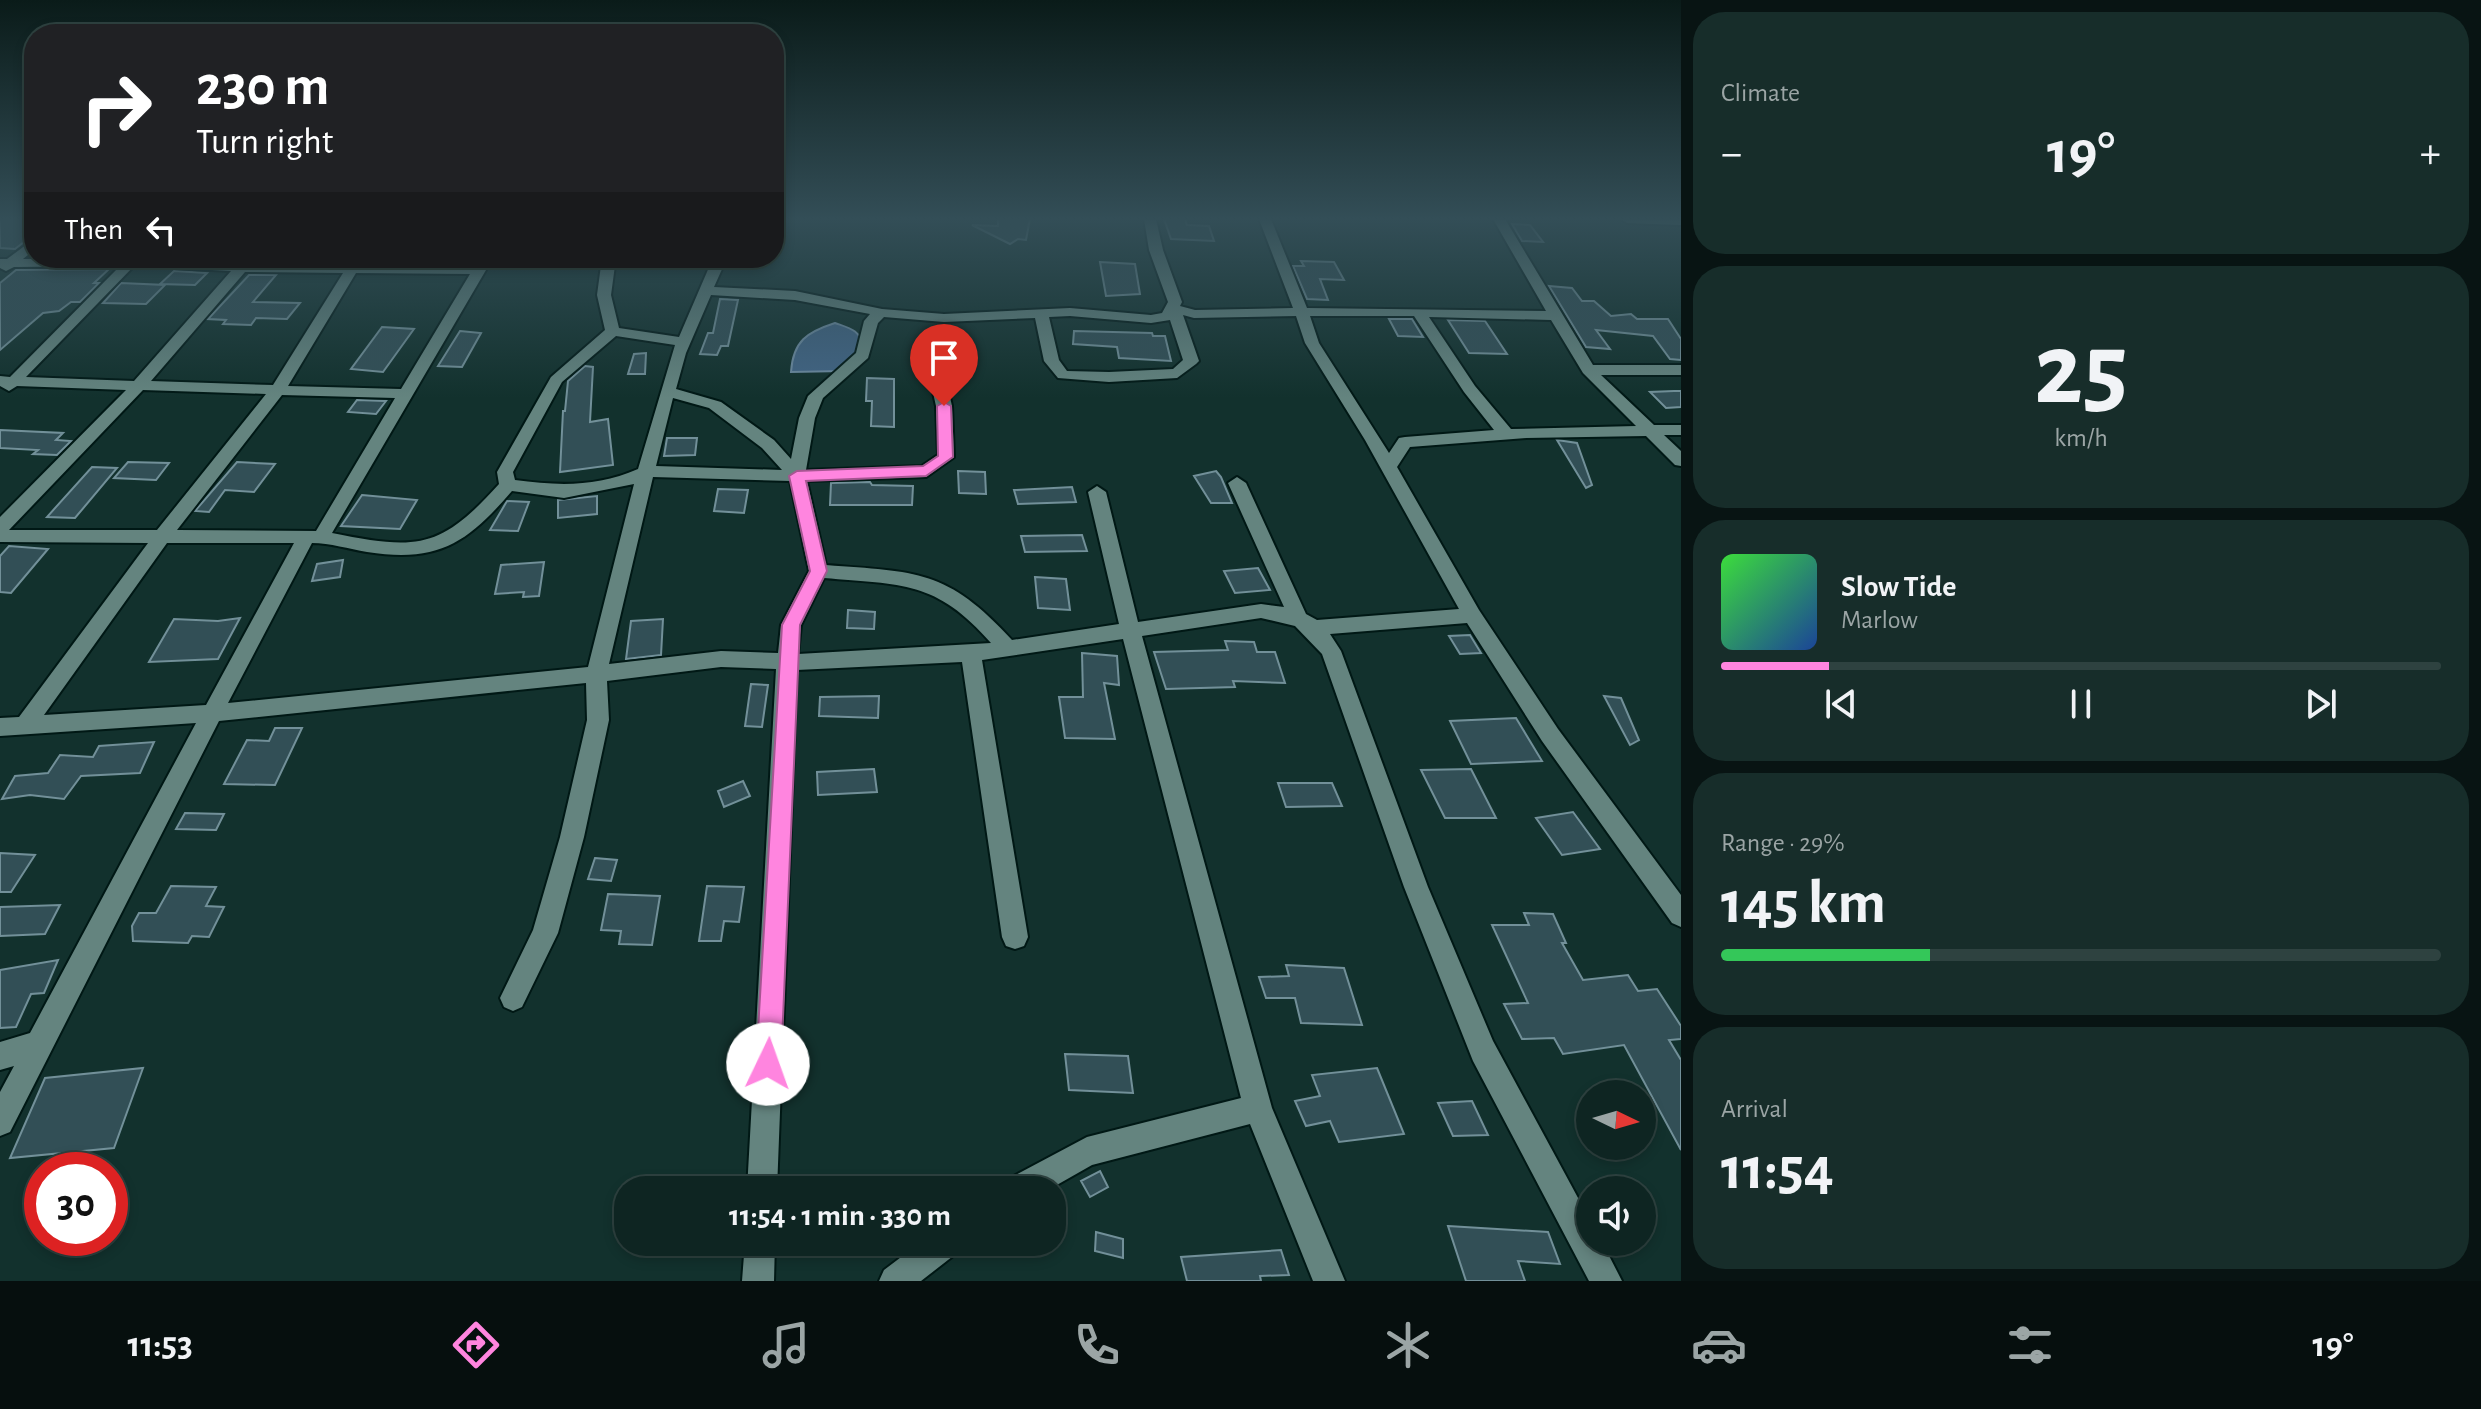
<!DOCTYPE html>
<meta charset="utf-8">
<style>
body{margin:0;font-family:"Alegreya Sans",sans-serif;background:#172d2a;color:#f1f3f6;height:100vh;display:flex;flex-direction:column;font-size:30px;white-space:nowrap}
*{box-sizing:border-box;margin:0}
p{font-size:26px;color:#9ba5a5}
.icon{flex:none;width:44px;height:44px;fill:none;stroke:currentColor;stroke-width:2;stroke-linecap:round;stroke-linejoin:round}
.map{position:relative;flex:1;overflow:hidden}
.panel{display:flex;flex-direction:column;gap:12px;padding:12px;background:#081413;width:800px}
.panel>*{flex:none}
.top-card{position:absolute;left:24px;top:24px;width:760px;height:244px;border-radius:32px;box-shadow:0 4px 12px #0003,0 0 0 2px #2e4240;background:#202124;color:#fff;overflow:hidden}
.needle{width:52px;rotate:95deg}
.buttons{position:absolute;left:1576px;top:1080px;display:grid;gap:16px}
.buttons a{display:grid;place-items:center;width:80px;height:80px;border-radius:50%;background:#0e2522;box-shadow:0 4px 12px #0003,0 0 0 2px #2e4240;font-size:40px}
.speed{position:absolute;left:24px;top:1152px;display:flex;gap:16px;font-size:40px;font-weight:700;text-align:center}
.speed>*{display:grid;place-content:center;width:104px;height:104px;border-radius:50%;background:#0e2522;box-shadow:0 4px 12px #0003,0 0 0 2px #2e4240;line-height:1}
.speed .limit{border:12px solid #d22;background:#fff;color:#111}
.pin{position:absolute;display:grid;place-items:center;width:68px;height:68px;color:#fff;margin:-82px -34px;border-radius:50% 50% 50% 0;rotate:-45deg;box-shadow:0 0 8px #0007}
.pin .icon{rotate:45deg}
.me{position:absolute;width:88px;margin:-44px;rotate:3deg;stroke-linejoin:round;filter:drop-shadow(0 0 6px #0008)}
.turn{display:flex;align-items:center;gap:28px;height:168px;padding:0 40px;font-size:36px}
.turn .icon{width:104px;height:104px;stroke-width:2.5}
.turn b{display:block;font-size:56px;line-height:68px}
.then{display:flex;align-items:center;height:76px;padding:0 40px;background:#0003;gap:16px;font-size:30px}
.big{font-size:60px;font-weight:700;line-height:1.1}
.panel .widget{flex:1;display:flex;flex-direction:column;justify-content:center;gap:12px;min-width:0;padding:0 28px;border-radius:32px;background:#172d2a}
.panel .dial{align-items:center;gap:0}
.dial b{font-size:104px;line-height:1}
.song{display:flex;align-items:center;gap:24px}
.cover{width:96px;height:96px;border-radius:12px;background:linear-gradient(135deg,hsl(120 70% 55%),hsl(220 70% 35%))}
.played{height:8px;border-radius:4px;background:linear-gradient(90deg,#ff85df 15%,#2e4240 15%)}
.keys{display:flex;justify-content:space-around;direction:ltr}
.heat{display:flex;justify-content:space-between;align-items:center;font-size:44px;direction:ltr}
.charge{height:12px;border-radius:6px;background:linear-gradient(90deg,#34c759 29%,#2e4240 0)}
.trip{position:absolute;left:614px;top:1176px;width:452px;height:80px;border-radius:32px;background:#0e2522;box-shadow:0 4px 12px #0003,0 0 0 2px #2e4240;font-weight:700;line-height:80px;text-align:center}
.tab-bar{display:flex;height:128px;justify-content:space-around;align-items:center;background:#060f0e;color:#9ba5a5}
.tab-bar .icon{width:56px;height:56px}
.tab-bar .active{color:#ff85df}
.tab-bar b{font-size:36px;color:#f1f3f6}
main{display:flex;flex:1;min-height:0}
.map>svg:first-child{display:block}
.water{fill:#426585;stroke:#6d8ba1;stroke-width:2}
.building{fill:#324f56;stroke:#729099;stroke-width:2}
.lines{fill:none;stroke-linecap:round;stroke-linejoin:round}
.minor-casing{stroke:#001815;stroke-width:4}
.minor{fill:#64847f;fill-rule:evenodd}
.route{fill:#ff85df;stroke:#a65691;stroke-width:2}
</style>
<main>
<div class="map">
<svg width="1681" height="1281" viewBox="0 0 1681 1281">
<rect width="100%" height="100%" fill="#12312d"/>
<path class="water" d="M835 323C849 328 861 330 862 346L843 371 791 372C793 341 807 332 835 323Z"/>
<path class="building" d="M0 219H34V234L15 249 0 248Z
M998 219H1030L1026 240 1018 239 1010 244 972 225 998 226Z
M1164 219H1185L1187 225 1209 226 1214 241 1171 239Z
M1512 224 1530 225 1543 242 1522 241Z
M1301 261 1334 262 1344 280 1320 279 1328 300 1307 299 1293 266H1304Z
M1100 262 1135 264 1140 294 1106 296Z
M109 269 94 283H99L80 302H71L59 311 43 313 0 350V283L16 270Z
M174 271 207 273 195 285 160 284Z
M249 275H276L253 302 300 303 287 319 256 318 251 325 223 324 226 320 208 319Z
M121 283 165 285 146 304 103 303Z
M1549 286 1572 288 1582 301H1594L1611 316 1631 314 1637 319H1668L1681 339V360L1670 359 1653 336 1596 330 1610 349 1586 347Z
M720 299 738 300 728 346H721L717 355 700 354 708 333H713Z
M1389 319H1412L1423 337 1398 336Z
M1448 320 1485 321 1507 354 1469 353Z
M382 327 414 329 383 372 351 369Z
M460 331 481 333 462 367 438 366Z
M1074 331 1152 333 1153 336H1165L1171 361 1119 358 1117 347 1073 344Z
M646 353 645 374H628L634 354Z
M585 366 593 367 590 422 608 419 613 465 560 472 563 411H565L568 381Z
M867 378 894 379V427L871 426 872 401H866Z
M1674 391H1681V407L1666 408 1650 392Z
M357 400 386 401 376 414 348 412Z
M0 430 63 433 56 440 71 441 57 455 33 454 38 450 0 448Z
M667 438H697L695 455 664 456Z
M1557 440 1577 443 1592 485 1586 488Z
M128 462 169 463 156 480 114 478Z
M237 462 275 464 254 492 225 490 209 512 195 511Z
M92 467 117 468 75 518 47 517Z
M958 471 985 472 986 494 959 493Z
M1216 471 1221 477 1232 503H1211L1194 476Z
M870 482 872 485 913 486 912 505H830L831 483Z
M1072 487 1076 502 1018 504 1014 490Z
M718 489 748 490 744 513 714 511Z
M362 495 417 500 400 529 341 526Z
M597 496V514L558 518V500Z
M507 501 529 502 518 531 490 530Z
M1082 535 1087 551 1025 552 1021 536Z
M9 546 48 549 11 593 0 592V556Z
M343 560 340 577 312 581 317 564Z
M544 562 539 596 523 597 524 592 495 594 501 565Z
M1258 568 1270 590 1235 593 1224 571Z
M1035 577 1066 579 1070 610 1038 608Z
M848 610 875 612 874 629 847 628Z
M240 618 218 659 149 662 174 619 218 621Z
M663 619 661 655 626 659 631 621Z
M1470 635 1481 653 1460 654 1449 636Z
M1225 641 1254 642 1257 652H1275L1285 683 1233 681 1235 687 1166 689 1154 652 1228 650Z
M1082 653 1117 656 1119 685 1104 683 1115 739 1065 738 1059 697H1083Z
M751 684 768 685 762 727 745 726Z
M879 696 878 718 819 716 820 697Z
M1604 696 1621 698 1639 740 1630 745Z
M1516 718 1542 761 1471 764 1450 721Z
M275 728H302L275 785 224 784 247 740 269 741Z
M154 742 140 773 81 776 64 799 30 795 2 799 15 776 48 773 60 755 93 757 99 746Z
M874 769 877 792 818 795 817 772Z
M1471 769 1496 818H1445L1421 770Z
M743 781 750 796 724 807 718 791Z
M1278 783H1332L1342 806 1286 807Z
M1573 812 1600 849 1562 855 1536 818Z
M185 813 224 814 216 830 176 829Z
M0 853 35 855 11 892H0Z
M595 858 617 860 611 881 588 879Z
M171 886 216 887 206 906 224 907 209 937 192 936 188 943 133 941 132 926 139 913H156Z
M707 886 744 887 739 922 724 921 721 941H699Z
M608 894 660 896 652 945 619 944 621 931 601 930Z
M60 905 45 934 0 936V907Z
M1524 913 1553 914 1566 943H1562L1583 980 1628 975 1638 991 1657 989 1681 1026V1039L1669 1040 1681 1060V1150L1624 1045 1563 1054 1554 1038 1522 1039 1504 1004 1528 1003 1492 925H1529Z
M58 960 44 993 31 994 16 1027 0 1028V970Z
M1286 965 1344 968 1362 1025 1301 1023 1295 998H1266L1259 977 1289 976Z
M1065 1054 1128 1056 1133 1093 1069 1090Z
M143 1068 114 1148 10 1158 45 1078Z
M1377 1068 1404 1134 1339 1142 1330 1121 1306 1126 1295 1101 1320 1096 1312 1075Z
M1472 1101 1488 1135 1453 1136 1438 1103Z
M1100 1171 1108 1187 1090 1197 1081 1181Z
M1448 1226 1548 1232 1560 1264 1518 1261 1525 1281H1466Z
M1096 1232 1123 1239V1258L1095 1251Z
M1281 1250 1289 1275 1260 1276 1261 1281H1187L1181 1257Z"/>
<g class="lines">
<defs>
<path id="minor" d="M1144 219H1156L1163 250 1182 302 1180 306 1195 310 1293 308 1259 219H1271L1307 308 1546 311 1493 219H1505L1593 365H1681V375H1601L1654 425H1681V435H1664L1681 451V466L1675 465 1646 436 1526 438 1410 447 1397 467 1479 610 1558 729 1681 895V927L1672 923 1542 741 1467 623 1330 634 1341 651 1428 887 1493 1041 1590 1220V1242H1602L1622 1281H1589L1473 1061 1404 887 1322 654 1295 626 1261 618 1142 636 1272 1108 1345 1281H1313L1250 1124 1092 1165 1048 1190H1004L1008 1179 1087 1137 1241 1098 1123 639 982 660 1028 937 1024 946 1015 949 1006 946 1002 937 962 662 797 670 777 1190H747L776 669 721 667 607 681 609 720 584 837 558 933 522 1007 513 1011 504 1007 500 998 533 930 560 837 587 720 586 683 219 721 10 1132 0 1136V1092L14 1066 0 1070V1042L30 1033 196 723 0 736V718L19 717 148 543 0 542V517L126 390 17 386 9 391 0 386V376L10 377 120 266 14 267 6 271 0 268V259H7L34 239V250L23 259 142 258 237 264 242 258H251L254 261 251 264 348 265 352 258H366L361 265 474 266 479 258H489L491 261 486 270 332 533C417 550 440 550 499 484L497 472 551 377 605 330 597 295 602 258H616L611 295 619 328 679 337 713 258H727L714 287 795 291 882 309 944 314 1070 308 1151 315 1162 313 1168 302 1149 250ZM134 266 231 271 134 381 26 377ZM245 272 343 273 273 385 151 381ZM356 273 470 274 401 389 288 386ZM711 295 795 300 870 314 864 321 856 353 808 396 799 418 791 459 774 440 721 402 676 389 686 353ZM1183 315 1194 318 1296 316 1305 343 1365 440 1459 609 1317 620 1306 614 1246 483 1237 477 1228 483 1284 607 1261 604 1138 622 1106 492 1097 486 1088 492 1119 624 1012 640C947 569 917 572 826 565L807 481 926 477 954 457 952 406 943 366 935 361 927 366 936 406 938 455 922 466 806 470 815 418 823 398 868 358 878 323 884 317 944 322 1035 318 1044 361 1058 378 1109 382 1177 378 1196 364 1199 361ZM1070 316 1151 323 1170 320 1183 360 1173 369 1109 372 1067 371 1059 360 1049 317ZM1310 316H1414L1464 392 1494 430 1405 437 1399 438 1389 453 1319 343ZM1429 317 1551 320 1583 373 1636 426 1511 429 1475 386ZM616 336 675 345 638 469C597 487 559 486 515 480L513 472 562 382ZM143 390 266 394 157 530H9ZM282 395 395 398 316 531 177 530ZM673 398 709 408 762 448 782 470 656 466ZM653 477 790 481 809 571 781 625 778 653 721 651 609 664ZM634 484 588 667 228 703 312 543C330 543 349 549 367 552 439 563 467 543 512 491L564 498ZM167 543H294L206 705 44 715ZM824 578C902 585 936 580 991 643L798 654 801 625Z
M1621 219H1681V225L1627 223Z
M745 1242H775L774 1281H742Z
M921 1242H961L957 1253 921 1281H879L884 1270Z"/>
</defs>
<use href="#minor" class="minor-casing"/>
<use href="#minor" class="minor"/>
</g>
<linearGradient id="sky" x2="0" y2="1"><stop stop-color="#0a1b19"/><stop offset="0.55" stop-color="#334e57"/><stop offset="1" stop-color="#334e57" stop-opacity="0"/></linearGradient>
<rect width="1681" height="398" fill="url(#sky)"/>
<path class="route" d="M944 402 951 406 953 457 926 476 806 481 827 571 800 625 781 1064 777 1073 768 1077 759 1073 756 1064 782 625 810 571 789 476 797 471 923 466 938 456 937 406Z"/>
</svg>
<div class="buttons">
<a><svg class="needle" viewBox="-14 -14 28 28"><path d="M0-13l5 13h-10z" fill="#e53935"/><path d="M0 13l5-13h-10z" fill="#9ba5a5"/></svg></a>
<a><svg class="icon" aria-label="sound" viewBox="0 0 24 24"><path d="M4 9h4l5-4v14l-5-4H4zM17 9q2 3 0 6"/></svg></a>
</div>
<div class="speed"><div class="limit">30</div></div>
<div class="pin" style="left:944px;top:406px;background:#d93025"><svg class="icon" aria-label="arrive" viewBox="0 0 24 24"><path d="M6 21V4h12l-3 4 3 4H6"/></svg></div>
<svg class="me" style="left:768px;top:1064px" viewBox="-20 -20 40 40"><circle r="19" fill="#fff"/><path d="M0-13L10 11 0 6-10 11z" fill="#ff85df"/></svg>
<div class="trip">11:54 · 1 min · 330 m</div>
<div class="top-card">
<div class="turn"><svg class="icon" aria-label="right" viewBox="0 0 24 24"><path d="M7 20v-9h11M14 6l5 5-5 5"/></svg><div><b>230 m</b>Turn right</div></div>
<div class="then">Then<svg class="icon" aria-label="left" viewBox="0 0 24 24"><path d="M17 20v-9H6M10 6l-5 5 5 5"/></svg></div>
</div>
</div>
<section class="panel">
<div class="widget"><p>Climate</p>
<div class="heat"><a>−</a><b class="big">19°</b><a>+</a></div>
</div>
<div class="widget dial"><b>25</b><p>km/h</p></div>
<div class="widget">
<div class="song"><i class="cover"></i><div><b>Slow Tide</b><p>Marlow</p></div></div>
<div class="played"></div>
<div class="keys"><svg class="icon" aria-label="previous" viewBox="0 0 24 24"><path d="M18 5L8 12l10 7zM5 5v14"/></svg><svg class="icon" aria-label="pause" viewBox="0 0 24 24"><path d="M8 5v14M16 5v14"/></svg><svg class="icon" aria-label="next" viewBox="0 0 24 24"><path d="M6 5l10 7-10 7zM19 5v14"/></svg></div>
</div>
<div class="widget"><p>Range · 29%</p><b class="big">145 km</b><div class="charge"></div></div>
<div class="widget"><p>Arrival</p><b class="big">11:54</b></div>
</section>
</main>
<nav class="tab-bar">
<b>11:53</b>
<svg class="icon active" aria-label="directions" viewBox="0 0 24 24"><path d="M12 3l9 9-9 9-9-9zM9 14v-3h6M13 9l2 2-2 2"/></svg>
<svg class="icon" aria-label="music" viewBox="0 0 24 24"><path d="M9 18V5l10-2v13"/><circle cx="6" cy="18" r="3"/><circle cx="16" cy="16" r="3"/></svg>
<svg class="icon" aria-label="phone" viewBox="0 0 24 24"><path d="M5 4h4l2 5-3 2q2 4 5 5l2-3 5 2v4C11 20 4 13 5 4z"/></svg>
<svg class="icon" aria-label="climate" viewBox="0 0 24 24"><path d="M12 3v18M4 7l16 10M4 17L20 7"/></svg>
<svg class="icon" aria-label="car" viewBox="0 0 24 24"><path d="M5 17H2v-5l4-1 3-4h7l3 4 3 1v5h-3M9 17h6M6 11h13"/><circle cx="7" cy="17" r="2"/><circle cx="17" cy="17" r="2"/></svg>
<svg class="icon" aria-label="filters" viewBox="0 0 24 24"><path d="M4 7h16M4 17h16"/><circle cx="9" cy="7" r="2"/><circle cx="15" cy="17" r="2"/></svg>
<b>19°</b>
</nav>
